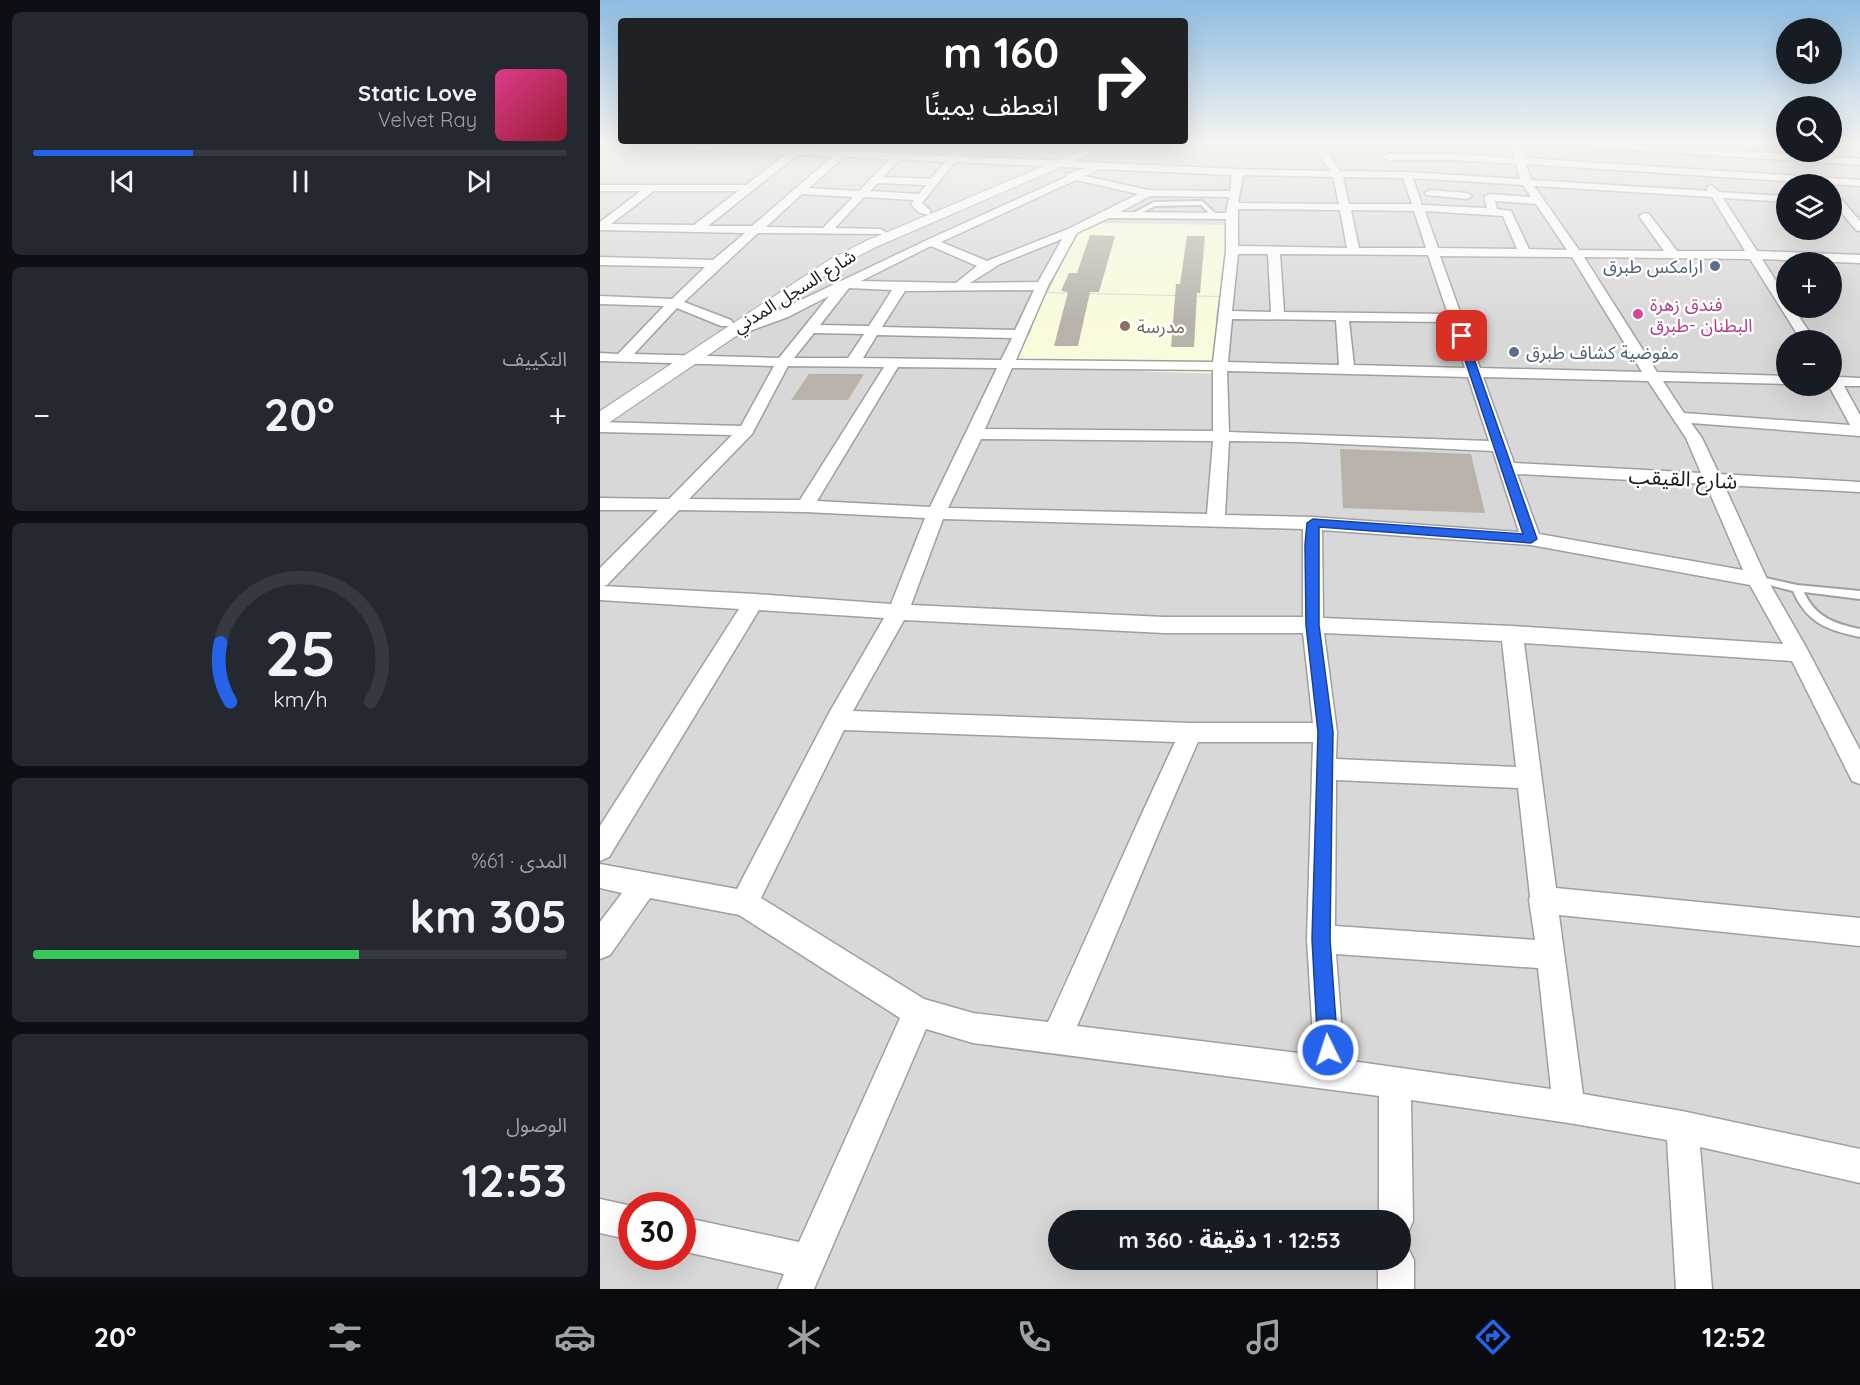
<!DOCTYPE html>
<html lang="ar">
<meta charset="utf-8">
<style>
body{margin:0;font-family:Quicksand,"Noto Sans Arabic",sans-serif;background:#242831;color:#f1f3f6;direction:rtl;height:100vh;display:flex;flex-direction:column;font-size:22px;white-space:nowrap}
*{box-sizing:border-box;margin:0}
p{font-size:20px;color:#9ea1a6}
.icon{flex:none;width:33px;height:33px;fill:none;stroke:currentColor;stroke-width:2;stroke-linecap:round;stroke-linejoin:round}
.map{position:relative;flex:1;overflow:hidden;direction:ltr}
.panel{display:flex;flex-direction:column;gap:12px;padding:12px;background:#0d0f14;width:600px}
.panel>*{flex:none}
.banner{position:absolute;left:18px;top:18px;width:570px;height:126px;border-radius:6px;box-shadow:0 6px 24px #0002;direction:rtl;background:#202124;color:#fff;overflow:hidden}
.fabs{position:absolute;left:1176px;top:18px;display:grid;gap:12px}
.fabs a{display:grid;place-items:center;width:66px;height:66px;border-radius:50%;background:#171b24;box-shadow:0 6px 24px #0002;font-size:30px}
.speed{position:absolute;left:18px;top:1192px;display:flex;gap:12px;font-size:30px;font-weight:700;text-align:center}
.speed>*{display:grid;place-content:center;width:78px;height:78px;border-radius:50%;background:#171b24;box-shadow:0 6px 24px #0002;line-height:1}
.speed .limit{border:9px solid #d22;background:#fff;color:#111}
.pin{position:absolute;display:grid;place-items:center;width:51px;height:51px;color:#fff;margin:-26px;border-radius:12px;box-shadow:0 3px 9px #0006}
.me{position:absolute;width:66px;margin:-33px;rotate:356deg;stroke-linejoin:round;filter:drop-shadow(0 0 4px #0008)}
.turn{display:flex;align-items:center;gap:21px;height:126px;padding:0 30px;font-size:27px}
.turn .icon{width:78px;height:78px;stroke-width:2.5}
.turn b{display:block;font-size:42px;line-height:51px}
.big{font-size:45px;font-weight:800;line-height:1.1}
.panel .tile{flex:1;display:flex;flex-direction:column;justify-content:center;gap:9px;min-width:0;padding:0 21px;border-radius:9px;background:#242831}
.panel .dial{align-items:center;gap:0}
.dial svg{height:156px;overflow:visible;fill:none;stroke:#363941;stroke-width:7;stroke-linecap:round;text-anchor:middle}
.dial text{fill:#f1f3f6;stroke:none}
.song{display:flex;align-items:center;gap:18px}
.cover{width:72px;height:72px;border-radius:9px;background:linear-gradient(135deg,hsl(330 70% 55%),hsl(350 70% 35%))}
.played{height:6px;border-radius:3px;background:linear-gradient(90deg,#2563eb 30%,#363941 30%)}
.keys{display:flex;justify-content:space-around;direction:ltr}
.heat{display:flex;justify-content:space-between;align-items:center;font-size:33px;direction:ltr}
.charge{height:9px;border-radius:4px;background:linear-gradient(90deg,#34c759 61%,#363941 0)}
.trip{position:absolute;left:448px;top:1210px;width:363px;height:60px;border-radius:30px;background:#171b24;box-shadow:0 6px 24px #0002;font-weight:800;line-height:60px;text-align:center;direction:rtl}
.tab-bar{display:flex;height:96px;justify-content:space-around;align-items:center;background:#090b0e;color:#9ea1a6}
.tab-bar .icon{width:42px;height:42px}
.tab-bar .selected{color:#2563eb}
.tab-bar b{font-size:27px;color:#f1f3f6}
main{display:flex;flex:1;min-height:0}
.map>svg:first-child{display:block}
.residential{fill:#d9d8d8;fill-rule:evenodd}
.education{fill:#f9fbdc}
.building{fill:#b8b2ab}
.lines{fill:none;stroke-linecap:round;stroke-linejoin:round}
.service-casing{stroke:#9f9f9f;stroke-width:4}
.minor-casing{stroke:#9f9f9f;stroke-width:3}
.tertiary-casing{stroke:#9f9f9f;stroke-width:2}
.service{fill:#fff;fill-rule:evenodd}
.minor{fill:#fff;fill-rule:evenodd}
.tertiary{fill:#fff;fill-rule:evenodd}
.route{fill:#2563eb;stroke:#184099;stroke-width:1.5}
.service-dot{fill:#5c6f8a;stroke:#fff;stroke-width:2}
.hotel-dot{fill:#d1479c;stroke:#fff;stroke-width:2}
.education-dot{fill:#8d6e63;stroke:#fff;stroke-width:2}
.labels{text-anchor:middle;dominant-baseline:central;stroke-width:5;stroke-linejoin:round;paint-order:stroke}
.far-service-label{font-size:18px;fill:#4e5e75;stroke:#fff;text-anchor:end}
.far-street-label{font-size:18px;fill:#1b1b1b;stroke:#fff}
.far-hotel-label{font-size:18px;fill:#b23c85;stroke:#fff;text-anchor:start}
.far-education-label{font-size:18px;fill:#785e54;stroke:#fff;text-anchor:start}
.street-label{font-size:21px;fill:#1b1b1b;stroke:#fff}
</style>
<main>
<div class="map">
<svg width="1260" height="1289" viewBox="0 0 1260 1289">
<rect width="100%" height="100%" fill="#ece9e2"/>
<path class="residential" d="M0 143H1186V152H1232V143H1260V1289H0ZM1186 184H1232V230H1186ZM1186 262H1232V308H1186ZM1186 340H1232V386H1186ZM32 1206H82V1257H32ZM459 1221H801V1260H459Z"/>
<path class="education" d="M502 223 629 225 620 296 448 292 475 235Z
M442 293 619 297 616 318 624 374 394 366 430 334Z"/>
<path class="building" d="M1145 143H1174L1173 151 1150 150Z
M490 235 515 236 499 292H490L478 346H454L468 292 461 291 469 273H477Z
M587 236H605L600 293H597L594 347H571L576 284H580Z
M209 374H264L248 400H191Z
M740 449 871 454 885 513 743 508Z"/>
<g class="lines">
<defs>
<path id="service" d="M602 201 617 215V217H613L601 205 555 206 535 216 530 215 554 202Z
M1157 576 1197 585 1260 591V599L1204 592C1215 617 1235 624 1260 629V637C1227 630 1207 623 1193 591L1154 581 1152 579Z"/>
<path id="minor" d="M0 143H67L350 156 360 143H370L359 156 638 169 730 171 712 143H722L740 171 807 172 920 179 916 164 856 160H788L783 157 788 154H856L915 158 911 143H921L925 158 1260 180V186L926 164 931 180 1108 191 1106 188 1111 185 1119 192 1186 196V202L1123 198 1157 251 1260 255V263L1162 259 1186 297V308H1193L1215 340H1201L1150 259 984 257 1057 372 1186 376V384L1063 381 1084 413 1250 425 1229 386H1232V374L1239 377 1260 378V386H1244L1260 415V436L1091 423 1102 438 1119 474 1260 482V492L1124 485 1167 579 1206 647 1260 750V784L1252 781 1192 661 924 643 956 888 1260 918V946L959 915 983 1094 1082 1111 1260 1149V1183L1100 1147 1112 1289H1076L1067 1140 969 1123 811 1100 813 1221 808 1233 801 1236V1221H779V1096L373 1043 326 1029 214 1289H178L184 1274 82 1251V1217L199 1242 300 1018 139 915 50 898 10 955 0 959V922L22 893 0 888V864L137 889 229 713 284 618 159 610 9 857 0 861V826L139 609 0 600V568L58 510H0V498L69 499 132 435 0 432V422L141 426 174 366 0 361V353L18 354 64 306 0 304V296L72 299 105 267 0 265V257L113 260 145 233 0 230V222L41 191H0V185H146L186 154 3 146ZM197 155 233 156 152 226H108ZM244 157 290 159 259 191 209 188ZM300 159 345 162 331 179 283 177ZM355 162 486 168 467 174 466 177 327 240 178 311 120 332 118 335 125 339 130 338 188 317 229 296 179 358 34 354 77 308 121 326H131L133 323 131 320 84 302 158 233 284 234 286 232 280 229 235 228 264 197 314 200 311 204C315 210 322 216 330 214V210L322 203ZM500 169 632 175 630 191 548 190 485 176ZM643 175 733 177 739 204 638 203ZM743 177 803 178 812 204H749ZM813 178 923 185 931 197 889 194 884 197 887 208 822 205ZM476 180 538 194 468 229 387 261 341 242ZM278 183 326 185 319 194 270 191ZM934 186 1112 197 1145 251H1077L1049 214 1045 213 1039 216 1064 251 979 250ZM54 191H138L94 225 11 224ZM202 194 253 197 223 228 166 227ZM550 196 629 197 626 213 520 212ZM895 201 936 204 967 250 929 249 911 211 897 209ZM638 209 740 210 747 248 638 246ZM751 210 814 211 826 248H759ZM825 211 903 216 917 249 838 248ZM509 218 626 219V250L613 362 416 360 448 286 477 233ZM462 239 438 282 370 283 400 264ZM331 246 377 266 356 283 261 281ZM638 254H668L671 312 632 311ZM680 254 828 255 848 314 684 312ZM840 256 972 257 1042 372 880 368ZM249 288 292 290 269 326 220 325ZM434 290 415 330 282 327 305 291ZM632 319 736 320 739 365 628 362ZM749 321 850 322 865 368 754 365ZM214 333 264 334 248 358H194ZM277 335 412 338 401 360 263 358ZM188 366 284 367 200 500 89 499 152 434ZM298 367 397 368 330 507 217 501ZM412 368 613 370V431L385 429ZM627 371 868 377 889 441 629 432ZM883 377 1048 381 1086 438 1101 473 914 463ZM381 439 613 441 607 514 348 508ZM629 441 698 442 893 451 919 532 713 517 625 515ZM917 474 1106 484 1143 570 939 534ZM79 510 205 512 325 518 291 604 155 594 3 586 7 585ZM343 519 703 529V617H564L311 605ZM722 530 931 545 1150 585 1183 644 912 626 723 618ZM304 620 564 633H703L713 723H591L253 711ZM724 633 902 641 916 767 736 759 737 732ZM244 730 575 742C531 835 491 929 448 1022L373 1013 324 999 161 898ZM598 742H713L707 939 714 1055 477 1026C518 932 556 836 598 742ZM736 780 918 788 930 896 929 900 935 940 735 926ZM736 954 938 968 951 1089 744 1060Z
M536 143H574C565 148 545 148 536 143Z
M968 143H1017L1260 159V165L973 146Z
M830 190 867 193 872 196 867 199 826 195 825 193Z
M1232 192 1236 193 1260 221V231L1256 230 1232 201Z
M0 1199 32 1206V1240L0 1233Z
M801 1244 808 1248 814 1260V1289H778V1260H801Z"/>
<path id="tertiary" d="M492 143H506L488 155 276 247 239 266 7 424 0 426V411L229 260 266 241 480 151Z"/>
</defs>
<use href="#service" class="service-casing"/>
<use href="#minor" class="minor-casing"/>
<use href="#tertiary" class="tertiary-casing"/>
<use href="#service" class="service"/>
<use href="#minor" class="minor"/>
<use href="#tertiary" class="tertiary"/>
</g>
<linearGradient id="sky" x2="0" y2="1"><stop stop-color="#8dbce1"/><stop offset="0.44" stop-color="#f6f5f2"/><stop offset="1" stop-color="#f6f5f2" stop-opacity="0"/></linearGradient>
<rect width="1260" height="324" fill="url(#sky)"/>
<path class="route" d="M862 333 866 336 937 539 931 543 719 527V625L733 732 730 939 738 1050 735 1057 728 1060 721 1057 718 1050 712 939 718 732 706 625 705 545 707 523 713 519 923 534 857 336Z"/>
<g class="service-dot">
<circle cx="1115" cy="266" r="6"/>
<circle cx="914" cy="352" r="6"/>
</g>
<circle class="hotel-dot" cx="1038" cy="314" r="6"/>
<circle class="education-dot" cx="525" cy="326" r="6"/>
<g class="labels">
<g class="far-service-label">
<text x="1103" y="266">ارامكس طبرق</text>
<text x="926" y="352" text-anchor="start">مفوضية كشاف طبرق</text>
</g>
<g class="far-street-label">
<text transform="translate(194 291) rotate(-32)">شارع السجل المدني</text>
</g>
<g class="far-hotel-label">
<text x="1050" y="304">فندق زهرة<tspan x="1050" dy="21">البطنان -طبرق</tspan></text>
</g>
<g class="far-education-label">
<text x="537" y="326">مدرسة</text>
</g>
<g class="street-label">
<text transform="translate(1083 478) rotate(3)">شارع القيقب</text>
</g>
</g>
</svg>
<div class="fabs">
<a><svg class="icon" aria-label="sound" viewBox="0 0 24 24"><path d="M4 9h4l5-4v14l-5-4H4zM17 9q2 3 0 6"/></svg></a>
<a><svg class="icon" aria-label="search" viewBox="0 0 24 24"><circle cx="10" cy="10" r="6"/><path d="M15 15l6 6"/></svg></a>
<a><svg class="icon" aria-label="layers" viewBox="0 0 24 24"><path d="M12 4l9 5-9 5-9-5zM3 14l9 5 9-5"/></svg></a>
<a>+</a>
<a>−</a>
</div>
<div class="speed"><div class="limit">30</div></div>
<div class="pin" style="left:862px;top:336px;background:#d93025"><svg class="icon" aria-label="arrive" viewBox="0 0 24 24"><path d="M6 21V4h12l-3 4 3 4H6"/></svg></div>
<svg class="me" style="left:728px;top:1050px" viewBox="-20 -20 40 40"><circle r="17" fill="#2563eb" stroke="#fff" stroke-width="3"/><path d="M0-11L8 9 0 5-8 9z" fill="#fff"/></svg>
<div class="trip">12:53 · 1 دقيقة · 360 m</div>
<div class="banner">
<div class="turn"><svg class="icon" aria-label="right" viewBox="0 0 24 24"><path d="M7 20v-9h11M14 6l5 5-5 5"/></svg><div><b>160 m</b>انعطف يمينًا</div></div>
</div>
</div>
<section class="panel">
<div class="tile">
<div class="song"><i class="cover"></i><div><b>Static Love</b><p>Velvet Ray</p></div></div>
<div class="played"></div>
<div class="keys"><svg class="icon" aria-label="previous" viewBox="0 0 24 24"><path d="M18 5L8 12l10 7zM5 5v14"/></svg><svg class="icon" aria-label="pause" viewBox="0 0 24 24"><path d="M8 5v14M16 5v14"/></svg><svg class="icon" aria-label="next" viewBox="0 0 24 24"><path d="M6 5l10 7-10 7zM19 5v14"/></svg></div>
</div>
<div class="tile"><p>التكييف</p>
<div class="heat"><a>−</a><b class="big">20°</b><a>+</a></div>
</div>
<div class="tile dial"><svg viewBox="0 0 100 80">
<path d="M14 69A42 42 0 1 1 86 69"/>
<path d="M14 69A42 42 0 0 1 9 39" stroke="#2563eb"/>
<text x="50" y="56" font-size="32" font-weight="700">25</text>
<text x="50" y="72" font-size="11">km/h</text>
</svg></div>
<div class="tile"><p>المدى · 61%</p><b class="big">305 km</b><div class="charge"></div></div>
<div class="tile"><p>الوصول</p><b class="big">12:53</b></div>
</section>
</main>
<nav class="tab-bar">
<b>12:52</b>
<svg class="icon selected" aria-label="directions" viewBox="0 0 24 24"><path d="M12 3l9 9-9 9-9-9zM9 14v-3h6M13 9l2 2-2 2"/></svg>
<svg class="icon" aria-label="music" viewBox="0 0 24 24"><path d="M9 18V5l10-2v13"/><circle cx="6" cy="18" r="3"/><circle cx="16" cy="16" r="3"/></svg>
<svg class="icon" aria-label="phone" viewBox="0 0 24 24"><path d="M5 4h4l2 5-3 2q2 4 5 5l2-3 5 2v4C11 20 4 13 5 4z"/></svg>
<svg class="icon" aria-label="climate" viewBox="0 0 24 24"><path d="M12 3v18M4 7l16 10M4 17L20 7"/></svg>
<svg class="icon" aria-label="car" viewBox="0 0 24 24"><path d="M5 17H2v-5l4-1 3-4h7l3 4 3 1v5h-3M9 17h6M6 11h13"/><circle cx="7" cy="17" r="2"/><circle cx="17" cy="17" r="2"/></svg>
<svg class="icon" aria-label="filters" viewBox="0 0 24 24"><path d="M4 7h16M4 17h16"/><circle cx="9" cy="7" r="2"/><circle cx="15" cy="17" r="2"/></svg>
<b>20°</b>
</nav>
